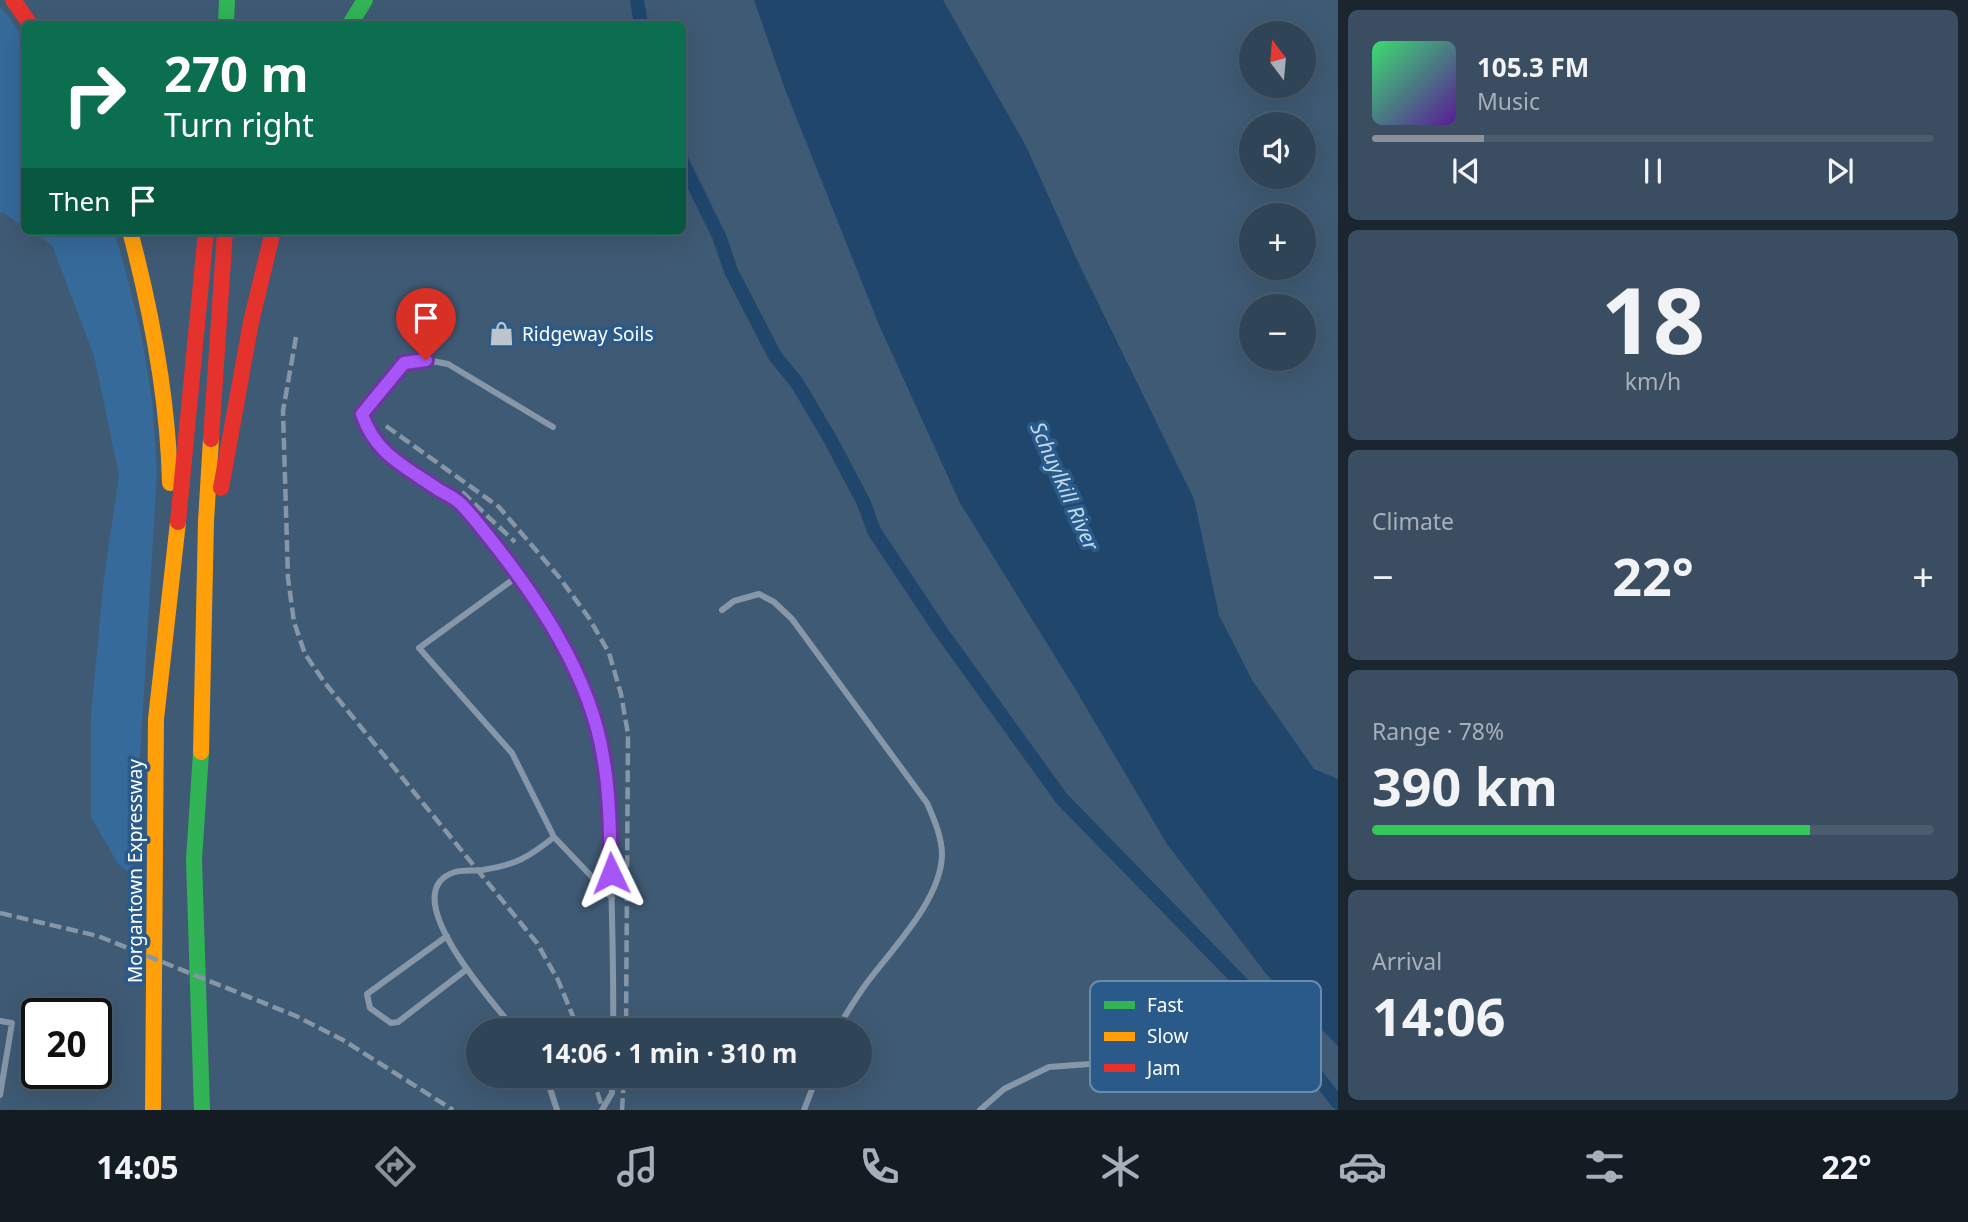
<!DOCTYPE html>
<meta charset="utf-8">
<style>
body{margin:0;font-family:"Noto Sans",sans-serif;background:#3b4e61;color:#f1f3f6;height:100vh;display:flex;flex-direction:column;font-size:26px;white-space:nowrap}
*{box-sizing:border-box;margin:0}
p{font-size:23px;color:#a7b0ba}
.icon{flex:none;width:38px;height:38px;fill:none;stroke:currentColor;stroke-width:2;stroke-linecap:round;stroke-linejoin:round}
.map{position:relative;flex:1;overflow:hidden}
.drawer{display:flex;flex-direction:column;gap:10px;padding:10px;background:#1a2530;width:630px}
.drawer>*{flex:none}
.hud{position:absolute;left:21px;top:21px;width:665px;height:214px;border-radius:10px;box-shadow:0 7px 28px #0002,0 0 0 2px #4a5c6d;background:#0b6e4f;color:#fff;overflow:hidden}
.needle{width:46px;rotate:344deg}
.controls{position:absolute;left:1239px;top:21px;display:grid;gap:14px}
.controls a{display:grid;place-items:center;width:77px;height:77px;border-radius:50%;background:#2f4457;box-shadow:0 7px 28px #0002,0 0 0 2px #4a5c6d;font-size:35px}
.speed{position:absolute;left:21px;top:998px;display:flex;gap:14px;font-size:35px;font-weight:700;text-align:center}
.speed>*{display:grid;place-content:center;width:91px;height:91px;border-radius:50%;background:#2f4457;box-shadow:0 7px 28px #0002,0 0 0 2px #4a5c6d;line-height:1}
.speed .limit{border:4px solid #111;border-radius:10px;background:#fff;color:#111}
.pin{position:absolute;display:grid;place-items:center;width:60px;height:60px;color:#fff;margin:-72px -30px;border-radius:50% 50% 50% 0;rotate:-45deg;box-shadow:0 0 7px #0007}
.pin .icon{rotate:45deg}
.me{position:absolute;width:77px;margin:-38px;rotate:358deg;stroke-linejoin:round;filter:drop-shadow(0 0 5px #0008)}
.turn{display:flex;align-items:center;gap:24px;height:147px;padding:0 28px;font-size:32px}
.turn .icon{width:91px;height:91px;stroke-width:2.5}
.turn b{display:block;font-size:49px;line-height:60px}
.then{display:flex;align-items:center;height:66px;padding:0 28px;background:#0003;gap:14px;font-size:26px}
.big{font-size:52px;font-weight:700;line-height:1.1}
.drawer .tile{flex:1;display:flex;flex-direction:column;justify-content:center;gap:10px;min-width:0;padding:0 24px;border-radius:10px;background:#3b4e61}
.drawer .dial{align-items:center;gap:0}
.dial b{font-size:91px;line-height:1}
.song{display:flex;align-items:center;gap:21px}
.cover{width:84px;height:84px;border-radius:10px;background:linear-gradient(135deg,hsl(140 70% 55%),hsl(270 70% 35%))}
.played{height:7px;border-radius:4px;background:linear-gradient(90deg,#8c9099 20%,#4a5c6d 20%)}
.keys{display:flex;justify-content:space-around;direction:ltr}
.heat{display:flex;justify-content:space-between;align-items:center;font-size:38px;direction:ltr}
.charge{height:10px;border-radius:5px;background:linear-gradient(90deg,#34c759 78%,#4a5c6d 0)}
.trip{position:absolute;left:466px;top:1018px;width:406px;height:70px;border-radius:35px;background:#2f4457;box-shadow:0 7px 28px #0002,0 0 0 2px #4a5c6d;font-weight:700;line-height:70px;text-align:center}
.tab-bar{display:flex;height:112px;justify-content:space-around;align-items:center;background:#131b23;color:#a7b0ba}
.tab-bar .icon{width:49px;height:49px}
.tab-bar .active{color:#8c9099}
.tab-bar b{font-size:32px;color:#f1f3f6}
main{display:flex;flex:1;min-height:0}
.map>svg:first-child{display:block}
.green{fill:#356a9b}
.water{fill:#20466c}
.lines{fill:none;stroke-linecap:round;stroke-linejoin:round}
.canal{stroke:#20466c;stroke-width:14}
.lane{stroke:#8697a9;stroke-width:6}
.fast{stroke:#30b455;stroke-width:16}
.slow{stroke:#ff9f0a;stroke-width:16}
.jam{stroke:#e5322d;stroke-width:16}
.rail{stroke:#8696a7;stroke-width:4.5;stroke-dasharray:12 5;stroke-linecap:butt}
.route-casing{stroke:#6d37a1;stroke-width:18}
.route{stroke:#a855f7;stroke-width:12}
.labels{text-anchor:middle;dominant-baseline:central;stroke-width:7;stroke-linejoin:round;paint-order:stroke}
.poi-label{font-size:19px;fill:#fff;stroke:#295a8a;text-anchor:start}
.street-label{font-size:19px;fill:#fff;stroke:#295a8a}
.water-label{font-size:21px;font-style:italic;fill:#c3dbf0;stroke:#295a8a}
.key{fill:#295a8a;stroke:#698cad;stroke-width:2}
.key-label{font-size:19px;fill:#fff}
</style>
<main>
<div class="map">
<svg width="1338" height="1110" viewBox="0 0 1338 1110">
<rect width="100%" height="100%" fill="#3f5a74"/>
<path class="green" d="M0 7 10 18 24 42V227L2 212 0 213Z
M31 231H114L123 261 140 328 152 398 157 472 133 876 118 864 91 817V715L104 577 119 475 94 356 52 245Z"/>
<path class="water" d="M754 0H943L1026 146 1078 262 1194 499 1219 615 1252 680 1314 769 1338 779V1046L1267 975 1167 844 1074 687 960 503 879 325 785 89Z"/>
<g class="lines">
<path class="canal" d="M637 0 641 24
M682 161 719 236 731 271 775 356 797 383 829 437 864 503 874 531 940 630 1062 799 1260 1002 1338 1103"/>
<path class="lane" d="M553 427 448 364 426 360 404 363 362 414C364 420 365 428 369 434 392 471 443 483 471 516 523 577 573 647 595 724 610 772 609 822 611 872 612 925 614 978 613 1031
M518 576 419 648 512 753 554 837 612 898
M722 610 734 601 759 594 774 602 792 619 927 803C934 819 942 837 942 855 941 899 894 947 869 980 857 996 846 1014 836 1031
M447 936 367 994 370 1008 391 1023 398 1022 467 969
M0 1021 12 1023 0 1095
M516 1031C496 1006 391 892 455 872 463 870 473 871 482 870 515 865 528 858 554 837
M546 1076 557 1110
M602 1110 612 1093V1076
M804 1110 817 1076
M980 1110 1004 1089 1049 1067 1118 1062"/>
<path class="fast" d="M226 24 227 0
M350 24 365 0
M201 752 194 860 202 1110"/>
<path class="slow" d="M130 231C152 314 168 397 170 483
M201 752 206 521 211 439
M153 1110 156 719 178 522"/>
<path class="jam" d="M13 0 30 24
M211 439 225 231
M221 488 251 322 273 231
M178 522 206 231"/>
<path class="rail" d="M296 337 283 411 288 578 294 622 305 654 325 683 537 943 558 980 579 1031
M386 426 499 507 559 577 589 618 609 653 621 694 628 734 626 1031
M462 492 515 542
M0 913 98 936 296 1016 343 1040 453 1110
M592 1076 603 1110
M622 1110 624 1076"/>
</g>
<g class="lines">
<defs>
<path id="route" d="M426 360 404 363 362 414C375 454 406 467 439 490 446 494 455 498 461 504 472 515 482 529 492 541 541 603 590 677 603 756 610 795 610 834 611 873"/>
</defs>
<use href="#route" class="route-casing"/>
<use href="#route" class="route"/>
</g>
<defs>
<symbol id="shop-bare" viewBox="-9 -9 18 18"><path d="M-5-2.5h2.3a2.7 3.5 0 0 1 5.4 0H5L5.5 6h-11ZM-1.5-2.5h3a1.5 2.3 0 0 0-3 0Z" fill="#bcc5ce" stroke="#295a8a" stroke-width="2.5" paint-order="stroke"/></symbol>
</defs>
<g fill-rule="evenodd">
<use href="#shop-bare" x="484" y="316" width="35" height="35"/>
</g>
<g class="labels">
<g class="poi-label">
<text x="522" y="334">Ridgeway Soils</text>
</g>
<g class="street-label">
<text transform="translate(135 871) rotate(-90)">Morgantown Expressway</text>
</g>
<g class="water-label">
<text transform="translate(1065 486) rotate(66)">Schuylkill River</text>
</g>
</g>
<rect x="1090" y="981" width="231" height="111" rx="10" class="key"/>
<rect x="1104" y="1001" width="31" height="8" fill="#30b455"/>
<rect x="1104" y="1032" width="31" height="9" fill="#ff9f0a"/>
<rect x="1104" y="1064" width="31" height="8" fill="#e5322d"/>
<g class="key-label">
<text x="1147" y="1012">Fast</text>
<text x="1147" y="1043">Slow</text>
<text x="1147" y="1075">Jam</text>
</g>
</svg>
<div class="controls">
<a><svg class="needle" viewBox="-14 -14 28 28"><path d="M0-13l5 13h-10z" fill="#e53935"/><path d="M0 13l5-13h-10z" fill="#a7b0ba"/></svg></a>
<a><svg class="icon" aria-label="sound" viewBox="0 0 24 24"><path d="M4 9h4l5-4v14l-5-4H4zM17 9q2 3 0 6"/></svg></a>
<a>+</a>
<a>−</a>
</div>
<div class="speed"><div class="limit">20</div></div>
<div class="pin" style="left:426px;top:360px;background:#d93025"><svg class="icon" aria-label="arrive" viewBox="0 0 24 24"><path d="M6 21V4h12l-3 4 3 4H6"/></svg></div>
<svg class="me" style="left:611px;top:873px" viewBox="-20 -20 40 40"><path d="M0-17L14 15 0 8-14 15z" fill="#a855f7" stroke="#fff" stroke-width="4"/></svg>
<div class="trip">14:06 · 1 min · 310 m</div>
<div class="hud">
<div class="turn"><svg class="icon" aria-label="right" viewBox="0 0 24 24"><path d="M7 20v-9h11M14 6l5 5-5 5"/></svg><div><b>270 m</b>Turn right</div></div>
<div class="then">Then<svg class="icon" aria-label="arrive" viewBox="0 0 24 24"><path d="M6 21V4h12l-3 4 3 4H6"/></svg></div>
</div>
</div>
<section class="drawer">
<div class="tile">
<div class="song"><i class="cover"></i><div><b>105.3 FM</b><p>Music</p></div></div>
<div class="played"></div>
<div class="keys"><svg class="icon" aria-label="previous" viewBox="0 0 24 24"><path d="M18 5L8 12l10 7zM5 5v14"/></svg><svg class="icon" aria-label="pause" viewBox="0 0 24 24"><path d="M8 5v14M16 5v14"/></svg><svg class="icon" aria-label="next" viewBox="0 0 24 24"><path d="M6 5l10 7-10 7zM19 5v14"/></svg></div>
</div>
<div class="tile dial"><b>18</b><p>km/h</p></div>
<div class="tile"><p>Climate</p>
<div class="heat"><a>−</a><b class="big">22°</b><a>+</a></div>
</div>
<div class="tile"><p>Range · 78%</p><b class="big">390 km</b><div class="charge"></div></div>
<div class="tile"><p>Arrival</p><b class="big">14:06</b></div>
</section>
</main>
<nav class="tab-bar">
<b>14:05</b>
<svg class="icon active" aria-label="directions" viewBox="0 0 24 24"><path d="M12 3l9 9-9 9-9-9zM9 14v-3h6M13 9l2 2-2 2"/></svg>
<svg class="icon" aria-label="music" viewBox="0 0 24 24"><path d="M9 18V5l10-2v13"/><circle cx="6" cy="18" r="3"/><circle cx="16" cy="16" r="3"/></svg>
<svg class="icon" aria-label="phone" viewBox="0 0 24 24"><path d="M5 4h4l2 5-3 2q2 4 5 5l2-3 5 2v4C11 20 4 13 5 4z"/></svg>
<svg class="icon" aria-label="climate" viewBox="0 0 24 24"><path d="M12 3v18M4 7l16 10M4 17L20 7"/></svg>
<svg class="icon" aria-label="car" viewBox="0 0 24 24"><path d="M5 17H2v-5l4-1 3-4h7l3 4 3 1v5h-3M9 17h6M6 11h13"/><circle cx="7" cy="17" r="2"/><circle cx="17" cy="17" r="2"/></svg>
<svg class="icon" aria-label="filters" viewBox="0 0 24 24"><path d="M4 7h16M4 17h16"/><circle cx="9" cy="7" r="2"/><circle cx="15" cy="17" r="2"/></svg>
<b>22°</b>
</nav>
